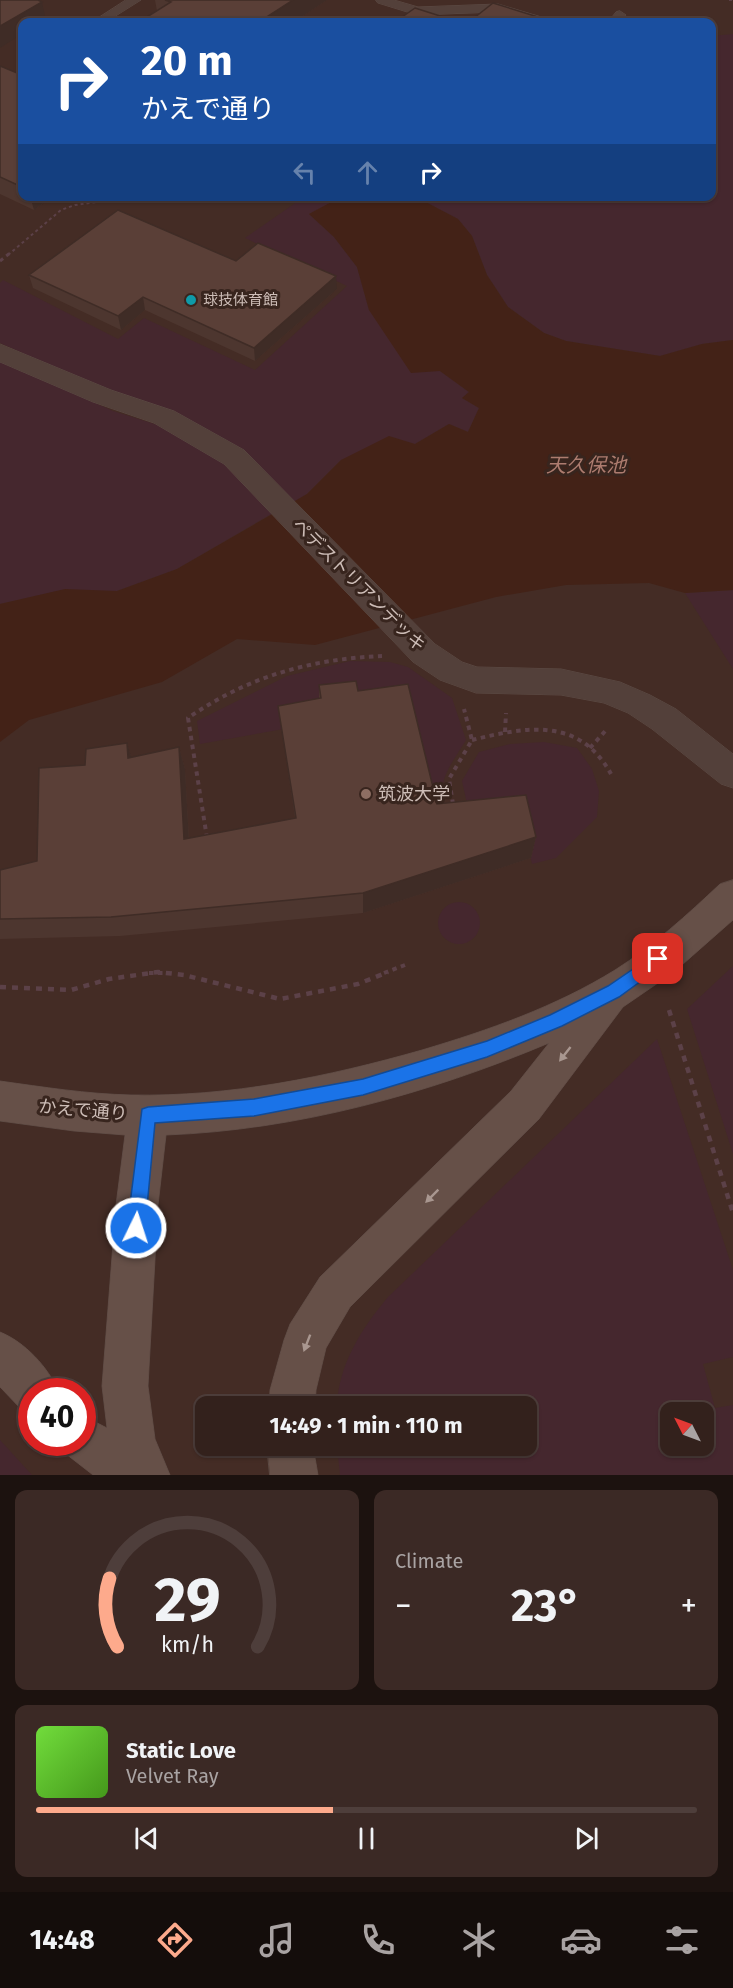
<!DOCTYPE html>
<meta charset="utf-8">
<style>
body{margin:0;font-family:"Fira Sans","Noto Sans JP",sans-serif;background:#3b2925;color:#f1f3f6;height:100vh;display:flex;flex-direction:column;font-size:22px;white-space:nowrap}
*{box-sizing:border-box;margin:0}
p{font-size:20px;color:#a9a3a3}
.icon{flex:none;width:33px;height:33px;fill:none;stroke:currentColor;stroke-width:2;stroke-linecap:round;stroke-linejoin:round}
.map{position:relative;height:1475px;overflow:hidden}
.panel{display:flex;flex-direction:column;gap:15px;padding:15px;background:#1c120f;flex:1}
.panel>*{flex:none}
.top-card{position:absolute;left:18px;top:18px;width:698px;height:183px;border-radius:12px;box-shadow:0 2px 4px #0004,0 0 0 2px #4e3e3b;background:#1a4fa0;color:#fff;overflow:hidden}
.needle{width:39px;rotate:312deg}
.controls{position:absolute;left:660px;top:1402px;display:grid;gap:12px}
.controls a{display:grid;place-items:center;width:54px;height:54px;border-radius:12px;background:#33211c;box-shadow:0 2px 4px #0004,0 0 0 2px #4e3e3b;font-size:30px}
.speed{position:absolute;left:18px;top:1378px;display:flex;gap:12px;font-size:30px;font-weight:700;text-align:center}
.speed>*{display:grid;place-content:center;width:78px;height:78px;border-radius:50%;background:#33211c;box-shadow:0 2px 4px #0004,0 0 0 2px #4e3e3b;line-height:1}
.speed .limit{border:9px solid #d22;background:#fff;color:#111}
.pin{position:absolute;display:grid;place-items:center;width:51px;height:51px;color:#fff;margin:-26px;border-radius:12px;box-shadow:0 3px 9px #0006}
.me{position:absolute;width:66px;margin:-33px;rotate:4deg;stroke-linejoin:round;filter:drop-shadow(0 0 4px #0008)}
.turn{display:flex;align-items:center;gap:21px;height:126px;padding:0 24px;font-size:27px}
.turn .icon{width:78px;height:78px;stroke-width:2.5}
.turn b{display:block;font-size:42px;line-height:51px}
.lanes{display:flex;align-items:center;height:57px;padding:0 24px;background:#0003;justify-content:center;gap:30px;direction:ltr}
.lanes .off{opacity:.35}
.big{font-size:45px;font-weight:700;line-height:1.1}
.panel .widget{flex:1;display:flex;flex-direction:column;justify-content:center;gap:9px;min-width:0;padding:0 21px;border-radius:12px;background:#3b2925}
.panel .dial{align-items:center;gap:0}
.dial svg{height:156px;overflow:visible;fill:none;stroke:#4e3e3b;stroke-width:7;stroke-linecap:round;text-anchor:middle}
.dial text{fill:#f1f3f6;stroke:none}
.song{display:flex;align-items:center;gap:18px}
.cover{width:72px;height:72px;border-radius:9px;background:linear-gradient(135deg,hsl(100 70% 55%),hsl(100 70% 35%))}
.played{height:6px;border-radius:3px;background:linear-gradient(90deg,#fdaa8c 45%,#4e3e3b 45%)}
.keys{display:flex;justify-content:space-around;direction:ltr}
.heat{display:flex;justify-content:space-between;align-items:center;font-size:33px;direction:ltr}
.panel .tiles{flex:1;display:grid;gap:15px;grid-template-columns:1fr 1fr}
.widget:last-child{grid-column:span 2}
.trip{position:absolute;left:195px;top:1396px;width:342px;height:60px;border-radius:12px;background:#33211c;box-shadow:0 2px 4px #0004,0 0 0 2px #4e3e3b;font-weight:700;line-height:60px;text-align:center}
.tab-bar{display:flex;height:96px;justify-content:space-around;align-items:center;background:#140d0b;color:#a9a3a3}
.tab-bar .icon{width:42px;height:42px}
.tab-bar .selected{color:#fdaa8c}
.tab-bar b{font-size:27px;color:#f1f3f6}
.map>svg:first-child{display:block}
.green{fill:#45272e;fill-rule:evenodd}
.water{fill:#432217}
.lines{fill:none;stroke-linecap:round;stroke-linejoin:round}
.lane-casing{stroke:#5c4a44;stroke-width:1}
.street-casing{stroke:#5c4a44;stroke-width:1}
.secondary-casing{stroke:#5c4a44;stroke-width:1}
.path-far3{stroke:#5c4148;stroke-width:2;stroke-dasharray:3 3;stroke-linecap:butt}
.path-far2{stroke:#5c4148;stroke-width:3;stroke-dasharray:4 4;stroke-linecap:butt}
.path-far1{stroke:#5c4148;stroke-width:4;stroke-dasharray:4.5 4.5;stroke-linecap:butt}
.path{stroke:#5c4148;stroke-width:4.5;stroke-dasharray:6 6;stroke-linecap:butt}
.lane{fill:#53403a;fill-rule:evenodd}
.street{fill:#53403a;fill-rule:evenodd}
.secondary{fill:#665048;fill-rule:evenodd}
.wall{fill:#4d362f}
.shaded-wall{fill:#3f2c26}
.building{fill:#5a3f37;stroke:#3f2c26;stroke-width:1.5}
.oneway{fill:#a99790}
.route{fill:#1a73e8;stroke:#114b97;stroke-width:1.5}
.culture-dot{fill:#0f9aa8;stroke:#38251e;stroke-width:2}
.education-dot{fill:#8d6e63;stroke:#38251e;stroke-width:2}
.labels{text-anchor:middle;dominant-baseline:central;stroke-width:6;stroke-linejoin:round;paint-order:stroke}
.far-poi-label{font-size:15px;fill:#cdbdb7;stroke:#38251e;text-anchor:start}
.street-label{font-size:18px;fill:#cdbdb7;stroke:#38251e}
.poi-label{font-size:18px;fill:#cdbdb7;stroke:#38251e;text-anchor:start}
.water-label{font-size:20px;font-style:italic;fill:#ad7c6f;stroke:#38251e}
</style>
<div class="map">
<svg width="733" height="1475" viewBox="0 0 733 1475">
<rect width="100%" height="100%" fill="#442c25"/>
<path class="green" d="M733 34V340L702 344 660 356 566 341 544 333 508 307 487 275 472 236 458 219 416 197 711 196V36Z
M304 197H341L309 214 334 237 357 267 369 310 440 371 469 392 462 398 479 408 468 432 449 424 415 444 341 460 307 494 294 502 210 431 170 412 108 392 0 343V283L3 280 118 339 144 318 255 370 347 286 245 238Z
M0 359 113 411 161 426 221 459 273 513 177 569 117 591H58L0 604Z
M733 590V669L685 593Z
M350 661 390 662 408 667 452 698 466 740C443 778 436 779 450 824L323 722 200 744 197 721 287 676Z
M544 742 577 748 592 769 599 791 597 817 556 858 532 864 521 816 471 822 462 781 479 752 510 744Z
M438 923a21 21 0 1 1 42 0a21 21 0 1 1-42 0Z
M733 966V1154L687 1009Z
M657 1039 733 1270V1357L703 1364 715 1408 733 1405V1475H340L337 1446H526V1407H337C338 1365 362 1328 388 1297ZM670 1413H704V1446H670Z
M0 1440 32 1475H0Z"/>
<path class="water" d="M341 197H416L458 219 472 236 487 275 508 307 544 333 566 341 660 356 702 344 733 340V590L685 593 649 583 566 585 496 597 315 645 237 639 162 682 29 720 0 742V604L65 589 117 591 177 569 307 494 341 460 389 436 415 444 449 424 468 432 479 408 462 398 469 392 440 371 411 373 369 310 357 267 334 237 309 214Z"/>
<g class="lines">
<defs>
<path id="lane" d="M126 0H141L106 22H92Z
M376 0H394L418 7 498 4 548 19 550 22H533L497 12 417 15 378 3Z
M620 11 626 15 620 22H608L616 12Z"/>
<path id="street" d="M0 344 111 390 174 411 244 450 435 644 462 662 477 667 561 669 620 682 650 695 676 709 733 754V788L721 784 652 729 628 713 604 703 561 695 476 693 440 680 413 662 224 464 154 423 93 402 0 362Z"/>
<path id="secondary" d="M733 880V920L674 972 623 1007 539 1119 350 1307 326 1348 316 1390 315 1407H269L270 1390 284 1340 290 1324 320 1277 511 1091 549 1043C428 1094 297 1130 166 1135L158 1205 148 1386 155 1439 170 1475H93L66 1454 61 1443H82V1415L107 1428 102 1386 116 1205 125 1135 74 1131 0 1121V1081C43 1087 87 1094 131 1095 230 1097 327 1077 422 1050 489 1030 555 1007 615 970 653 946 687 915 720 884Z
M0 1332C25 1342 48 1367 59 1392H32V1413L20 1408 0 1387Z
M267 1446H313L318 1475H270Z"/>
</defs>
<use href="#lane" class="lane-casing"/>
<use href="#street" class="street-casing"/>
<use href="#secondary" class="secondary-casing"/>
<path class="path-far3" d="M729 0H732
M22 69 15 74 22 77
M8 255 61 210 75 205 141 196"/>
<path class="path-far2" d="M0 261 10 253"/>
<path class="path-far1" d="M505 732 506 713
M472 740C525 727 579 716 611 774
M590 748 607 729
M453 804 449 779 472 740 464 709
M207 838 188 718C247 677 310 659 382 656
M149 973H169
M384 973 405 965"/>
<path class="path" d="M0 987 71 990 109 979 158 972 184 975 280 999 358 984 388 972
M669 1010 733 1213"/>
<use href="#lane" class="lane"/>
<use href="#street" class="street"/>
<use href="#secondary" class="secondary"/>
</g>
<path class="wall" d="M155 0H327L294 22H142V20L157 11Z
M0 66 22 75V196H53L34 210 0 194Z
M236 261 337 289 255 361 145 310 121 330 33 288 29 275Z
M319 685 358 691 437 804 536 837 531 858 363 913 120 936 0 939V870L37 861 85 765 127 743 131 757 179 747 185 769 189 839 295 818 278 706 319 699Z"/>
<path class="shaded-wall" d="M293 0H327L294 22H259Z
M42 2 46 21 43 22H22V34L0 48V26Z
M30 196H53L34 210Z
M336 276 337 289 255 361 254 348Z
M143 297 145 310 121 330 118 316Z
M127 743 134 766 128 758Z
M179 747 185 769 190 860 184 839Z
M536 837 531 858 363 913V893Z"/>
<path class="building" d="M0 0H38L42 2 0 26Z
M165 0H293L259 22H149L142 20 171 2Z
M493 3 554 22H469Z
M415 8 459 22H395Z
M0 66 22 75V187L0 177Z
M118 210 236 261 258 243 336 276 254 348 143 297 118 316 29 275Z
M356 681 358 691 408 684 437 804 526 795 536 837 363 893 111 917 0 919V870L37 861 39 768 85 765 86 749 127 743 128 758 179 747 184 839 296 818 278 706 321 698 319 685Z"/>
<defs><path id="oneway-solid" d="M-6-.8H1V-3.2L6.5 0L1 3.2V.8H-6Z" transform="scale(1.5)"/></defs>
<g class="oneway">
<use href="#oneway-solid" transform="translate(565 1054) rotate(128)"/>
<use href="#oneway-solid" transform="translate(432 1196) rotate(135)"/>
<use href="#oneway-solid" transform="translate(307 1343) rotate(111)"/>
</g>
<path class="route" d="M658 952 663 954 666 959 663 965 619 997 562 1026 487 1057 363 1095 254 1116 155 1123 145 1228 142 1234 136 1237 130 1234 127 1228 142 1109 148 1107 254 1099 363 1079 487 1041 550 1015 608 986Z"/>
<circle class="culture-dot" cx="191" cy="300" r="6"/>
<circle class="education-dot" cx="366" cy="794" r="6"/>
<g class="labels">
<g class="far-poi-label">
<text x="203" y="300">球技体育館</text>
</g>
<g class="street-label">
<text transform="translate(359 585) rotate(45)">ペデストリアンデッキ</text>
<text transform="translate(83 1110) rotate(5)">かえで通り</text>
</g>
<g class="poi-label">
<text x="378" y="794">筑波大学</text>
</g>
<g class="water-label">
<text x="586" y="465">天久保池</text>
</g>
</g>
</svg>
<div class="controls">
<a><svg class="needle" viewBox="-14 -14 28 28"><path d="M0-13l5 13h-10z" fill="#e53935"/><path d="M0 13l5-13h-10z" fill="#a9a3a3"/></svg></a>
</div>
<div class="speed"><div class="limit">40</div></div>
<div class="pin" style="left:658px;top:959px;background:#d93025"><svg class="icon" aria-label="arrive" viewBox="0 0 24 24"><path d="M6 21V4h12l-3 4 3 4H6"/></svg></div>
<svg class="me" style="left:136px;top:1228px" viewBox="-20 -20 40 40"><circle r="17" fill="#1a73e8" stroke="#fff" stroke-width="3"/><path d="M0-11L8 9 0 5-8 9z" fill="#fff"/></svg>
<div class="trip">14:49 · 1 min · 110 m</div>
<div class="top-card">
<div class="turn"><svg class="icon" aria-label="right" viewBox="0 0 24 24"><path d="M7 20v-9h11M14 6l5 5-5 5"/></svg><div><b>20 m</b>かえで通り</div></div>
<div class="lanes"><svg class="icon off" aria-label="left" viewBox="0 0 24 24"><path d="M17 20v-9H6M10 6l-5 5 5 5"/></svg><svg class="icon off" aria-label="ahead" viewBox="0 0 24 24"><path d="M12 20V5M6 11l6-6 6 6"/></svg><svg class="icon" aria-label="right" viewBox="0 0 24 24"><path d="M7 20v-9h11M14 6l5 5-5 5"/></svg></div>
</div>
</div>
<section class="panel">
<div class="tiles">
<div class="widget dial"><svg viewBox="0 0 100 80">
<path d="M14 69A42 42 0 1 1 86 69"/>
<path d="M14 69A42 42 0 0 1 10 34" stroke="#fdaa8c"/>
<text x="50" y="56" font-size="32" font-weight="700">29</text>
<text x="50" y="72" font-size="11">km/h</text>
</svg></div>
<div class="widget"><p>Climate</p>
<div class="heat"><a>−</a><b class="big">23°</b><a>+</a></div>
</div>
<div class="widget">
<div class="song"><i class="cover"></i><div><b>Static Love</b><p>Velvet Ray</p></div></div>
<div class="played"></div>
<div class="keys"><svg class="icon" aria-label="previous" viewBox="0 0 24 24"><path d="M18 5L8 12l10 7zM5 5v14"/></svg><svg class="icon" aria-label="pause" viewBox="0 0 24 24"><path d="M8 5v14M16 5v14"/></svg><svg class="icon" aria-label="next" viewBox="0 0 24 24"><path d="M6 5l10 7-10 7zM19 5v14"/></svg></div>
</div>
</div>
</section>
<nav class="tab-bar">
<b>14:48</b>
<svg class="icon selected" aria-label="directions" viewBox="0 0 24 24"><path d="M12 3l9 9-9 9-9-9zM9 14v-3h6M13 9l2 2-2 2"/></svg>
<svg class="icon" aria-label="music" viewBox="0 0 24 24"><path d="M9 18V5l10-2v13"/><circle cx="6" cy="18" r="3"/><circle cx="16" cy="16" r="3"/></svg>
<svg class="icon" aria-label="phone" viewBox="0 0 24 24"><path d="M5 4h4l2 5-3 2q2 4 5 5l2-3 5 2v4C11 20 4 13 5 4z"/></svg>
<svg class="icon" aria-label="climate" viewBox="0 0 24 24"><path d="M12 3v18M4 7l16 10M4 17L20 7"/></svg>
<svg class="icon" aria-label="car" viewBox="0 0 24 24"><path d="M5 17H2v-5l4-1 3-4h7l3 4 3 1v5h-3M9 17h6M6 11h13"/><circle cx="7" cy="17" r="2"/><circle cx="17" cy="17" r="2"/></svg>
<svg class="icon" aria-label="filters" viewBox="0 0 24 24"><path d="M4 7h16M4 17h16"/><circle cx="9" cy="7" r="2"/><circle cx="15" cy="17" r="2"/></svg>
</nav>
